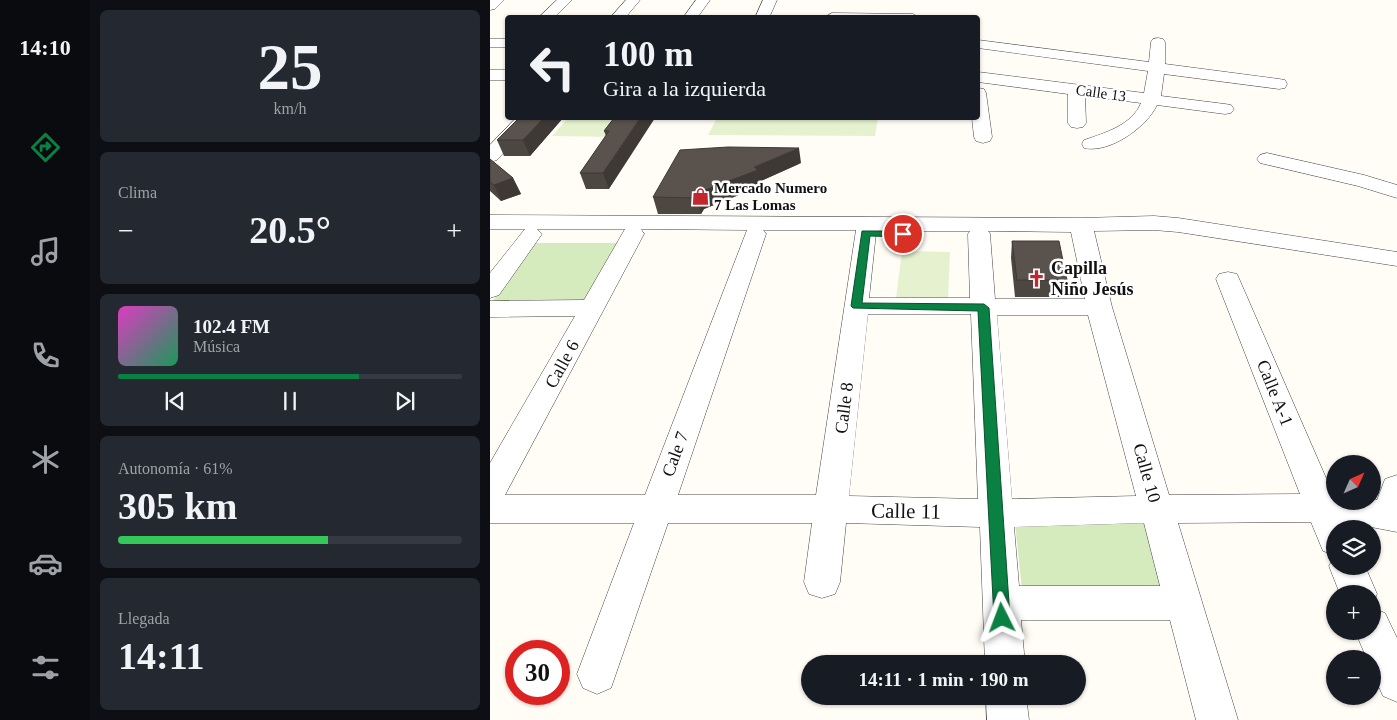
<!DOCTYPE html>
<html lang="es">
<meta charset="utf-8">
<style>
body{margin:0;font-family:Georgia,serif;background:#242831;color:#f1f3f6;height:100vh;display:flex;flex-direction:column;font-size:19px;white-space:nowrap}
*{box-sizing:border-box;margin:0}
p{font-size:16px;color:#9ea1a6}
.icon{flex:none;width:28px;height:28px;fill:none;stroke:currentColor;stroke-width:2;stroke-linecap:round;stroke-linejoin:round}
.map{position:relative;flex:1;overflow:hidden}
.sheet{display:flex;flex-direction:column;gap:10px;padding:10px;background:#0d0f14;width:400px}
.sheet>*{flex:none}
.banner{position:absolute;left:15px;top:15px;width:475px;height:105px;border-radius:5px;box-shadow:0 1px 4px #0004;background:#171b24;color:#f1f3f6;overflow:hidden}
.needle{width:32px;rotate:45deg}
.controls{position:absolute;left:836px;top:455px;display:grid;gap:10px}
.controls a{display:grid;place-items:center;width:55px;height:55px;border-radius:50%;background:#171b24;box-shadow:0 1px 4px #0004;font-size:25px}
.speed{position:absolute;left:15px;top:640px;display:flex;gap:10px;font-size:25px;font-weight:700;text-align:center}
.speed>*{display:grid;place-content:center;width:65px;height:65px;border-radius:50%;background:#171b24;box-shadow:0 1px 4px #0004;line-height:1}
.speed .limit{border:8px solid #d22;background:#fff;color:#111}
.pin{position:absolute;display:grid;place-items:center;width:42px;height:42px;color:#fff;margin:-21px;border:2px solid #fff;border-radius:50%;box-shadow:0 1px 5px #0007}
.me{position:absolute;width:55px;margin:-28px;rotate:357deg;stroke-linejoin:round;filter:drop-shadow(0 0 4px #0008)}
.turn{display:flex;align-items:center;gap:18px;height:105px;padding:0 15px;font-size:22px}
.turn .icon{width:65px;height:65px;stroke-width:2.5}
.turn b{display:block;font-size:35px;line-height:42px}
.big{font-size:38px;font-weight:700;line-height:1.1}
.sheet .widget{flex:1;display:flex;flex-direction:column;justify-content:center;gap:8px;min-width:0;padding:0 18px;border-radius:8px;background:#242831}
.sheet .dial{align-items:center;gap:0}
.dial b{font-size:65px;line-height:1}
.song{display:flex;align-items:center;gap:15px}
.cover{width:60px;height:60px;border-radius:8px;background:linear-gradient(135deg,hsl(310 70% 55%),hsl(150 70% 35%))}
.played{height:5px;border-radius:2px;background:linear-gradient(90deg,#0b8043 70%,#363941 70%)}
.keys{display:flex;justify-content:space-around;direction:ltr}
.heat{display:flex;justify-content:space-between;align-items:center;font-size:28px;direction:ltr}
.charge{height:8px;border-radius:4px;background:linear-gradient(90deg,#34c759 61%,#363941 0)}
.trip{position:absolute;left:311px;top:655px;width:285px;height:50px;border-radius:25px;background:#171b24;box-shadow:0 1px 4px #0004;font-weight:700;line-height:50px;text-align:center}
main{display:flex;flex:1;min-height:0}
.tab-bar{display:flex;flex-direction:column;width:90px;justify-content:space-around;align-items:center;background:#090b0e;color:#9ea1a6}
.tab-bar .icon{width:35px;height:35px}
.tab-bar .active{color:#0b8043}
.tab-bar b{font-size:22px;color:#f1f3f6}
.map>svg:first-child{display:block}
.green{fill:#d5ebbd}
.pitch{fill:#e6f2cf}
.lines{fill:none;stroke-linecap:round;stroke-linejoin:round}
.minor-casing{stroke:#444;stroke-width:1}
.minor{fill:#fff;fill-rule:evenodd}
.wall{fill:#4d4742}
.shaded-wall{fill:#3f3936}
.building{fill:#5a524d;stroke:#3f3936}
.route{fill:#0b8043;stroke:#07532c}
.labels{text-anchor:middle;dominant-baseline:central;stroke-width:5;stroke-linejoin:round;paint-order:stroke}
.far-street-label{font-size:15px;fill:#111;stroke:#fff}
.far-poi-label{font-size:15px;font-weight:bold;fill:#111;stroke:#fff;text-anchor:start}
.poi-label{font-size:18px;font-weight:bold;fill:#111;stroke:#fff;text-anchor:start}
.street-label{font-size:18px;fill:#111;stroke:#fff}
.near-street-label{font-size:21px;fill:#111;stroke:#fff}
</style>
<main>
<nav class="tab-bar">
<b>14:10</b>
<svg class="icon active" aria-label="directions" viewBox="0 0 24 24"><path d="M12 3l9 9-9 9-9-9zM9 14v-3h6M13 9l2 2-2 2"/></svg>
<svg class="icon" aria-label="music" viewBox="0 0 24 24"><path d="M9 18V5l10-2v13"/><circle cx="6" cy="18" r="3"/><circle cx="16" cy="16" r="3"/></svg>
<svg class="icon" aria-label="phone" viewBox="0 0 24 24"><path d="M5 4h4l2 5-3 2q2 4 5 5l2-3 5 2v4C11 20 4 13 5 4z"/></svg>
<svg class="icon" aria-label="climate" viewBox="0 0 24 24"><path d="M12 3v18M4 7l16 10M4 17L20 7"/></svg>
<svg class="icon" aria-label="car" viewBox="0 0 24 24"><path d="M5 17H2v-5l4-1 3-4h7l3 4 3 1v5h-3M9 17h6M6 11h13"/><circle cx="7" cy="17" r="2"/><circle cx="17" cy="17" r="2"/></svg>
<svg class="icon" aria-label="filters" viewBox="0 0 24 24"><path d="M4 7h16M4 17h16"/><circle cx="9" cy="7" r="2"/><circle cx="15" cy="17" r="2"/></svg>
</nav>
<section class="sheet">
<div class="widget dial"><b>25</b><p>km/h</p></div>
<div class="widget"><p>Clima</p>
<div class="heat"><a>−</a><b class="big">20.5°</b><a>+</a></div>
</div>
<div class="widget">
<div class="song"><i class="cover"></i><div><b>102.4 FM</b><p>Música</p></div></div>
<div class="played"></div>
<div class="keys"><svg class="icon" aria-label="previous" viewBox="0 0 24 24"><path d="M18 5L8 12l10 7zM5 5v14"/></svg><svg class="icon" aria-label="pause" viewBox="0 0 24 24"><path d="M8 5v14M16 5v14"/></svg><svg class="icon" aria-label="next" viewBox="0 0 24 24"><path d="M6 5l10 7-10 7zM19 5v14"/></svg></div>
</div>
<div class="widget"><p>Autonomía · 61%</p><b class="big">305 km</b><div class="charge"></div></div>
<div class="widget"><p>Llegada</p><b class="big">14:11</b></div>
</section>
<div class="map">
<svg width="907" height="720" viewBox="0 0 907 720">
<rect width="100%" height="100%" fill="#fffdf5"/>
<path class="green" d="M44 243H129L96 302H2Z
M657 521 675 588 532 590 525 523Z"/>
<path class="pitch" d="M78 118H137L124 137 62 136Z
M227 118H388L385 136 218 135Z
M412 251 460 252 458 299 406 298Z"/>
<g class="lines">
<defs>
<path id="minor" d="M0 0H14L5 9 0 10Z
M67 0H82L64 18H48Z
M136 0H150L135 18H120Z
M206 0H220L207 18H193Z
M273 0H287L279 18H265Z
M342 13 423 14 430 18 335 17Z
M668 38 673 39 675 42V64L789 79 795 80 797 84 795 88 789 89 674 74 671 96 735 104 741 105 744 109 741 113 735 114 667 105C657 127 619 154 594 148L592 144 594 140C615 133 642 125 651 103L595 96 596 123 593 127 587 128 581 127 578 123V94L488 82V72L654 93 658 71 488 48V40L659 62 661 42 663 39Z
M0 39H18V47H0Z
M0 70H18V80H0Z
M488 88 494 89 496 93 502 137 500 141 493 143 486 141 484 137 482 118H488Z
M26 118H45L7 160 0 162V145Z
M777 153 874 175 907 185V198L868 186 770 163 767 159 770 155Z
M0 215 591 218 664 216 688 218 907 252V266L688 232 664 230 604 231 622 307 679 495 810 494 726 279 729 274 738 272 747 274 843 494H845V501L887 500 895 479 907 475V532L855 522 857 529H845V566H875L887 594 882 605V594H850L839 566 845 555 833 551 821 522 688 523 748 720H706L680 620H531L535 664H495L490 527 356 523 350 582 345 594 332 598 319 594 314 582 322 523H178L121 688 107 694 93 688 87 674 144 523H0V463L85 316 0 317V301L94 300 135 229H47L52 234 9 295 0 298V273L35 229H0ZM151 229 257 230 155 495H15L154 234ZM273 230H366L326 495H188L276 234ZM385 231H480L478 234 480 298H379L386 233ZM498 231 581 232 595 299H505L500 234ZM378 314H481L488 499 359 496ZM507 315H598L646 496 522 499ZM654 523 670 586H529L524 527Z
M882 608 895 613 907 638V702L893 696 882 672V659H877L865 631H882Z
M496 696H536L539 720H497Z"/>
</defs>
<use href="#minor" class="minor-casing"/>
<use href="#minor" class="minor"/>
</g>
<path class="wall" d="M29 118H73L40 156H14L7 140Z
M124 118 119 189H96L90 173 116 136 114 131Z
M0 159 23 178 31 194 11 201 0 191Z
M311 163 271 181V186L214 209 211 214H168L163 197Z
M522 241 577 280 575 297H525L521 258Z"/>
<path class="shaded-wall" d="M54 118H73L40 156 33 140Z
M150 118H165L119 189 113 173Z
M309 148 311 163 271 181V186L214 209 211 214 207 198 210 192 264 167Z
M23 178 31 194 11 201 4 185Z"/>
<path class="building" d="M29 118H54L33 140H7Z
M124 118H150L113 173H90L119 131H114Z
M238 147 309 148 264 167 268 170 210 192 207 198 163 197 190 150Z
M0 159 23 178 4 185 0 182Z
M522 241H569L577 280H527Z"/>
<path class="route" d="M372 231H413L418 234 413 237 380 236 372 303 494 304 499 308 520 618 518 623 512 625 506 623 504 618 488 311 363 308 361 306Z"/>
<defs>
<symbol id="shop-bare" viewBox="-9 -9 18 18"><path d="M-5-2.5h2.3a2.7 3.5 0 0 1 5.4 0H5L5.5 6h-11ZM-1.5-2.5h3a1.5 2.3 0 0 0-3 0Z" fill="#c4262e" stroke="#fff" stroke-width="2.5" paint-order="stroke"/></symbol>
<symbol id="church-bare" viewBox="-9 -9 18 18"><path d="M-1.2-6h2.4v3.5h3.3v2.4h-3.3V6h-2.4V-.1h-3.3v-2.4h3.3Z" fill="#c4262e" stroke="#fff" stroke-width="2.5" paint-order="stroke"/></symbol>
</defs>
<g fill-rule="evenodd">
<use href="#shop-bare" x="198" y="184" width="25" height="25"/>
<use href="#church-bare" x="534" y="266" width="25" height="25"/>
</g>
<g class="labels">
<g class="far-street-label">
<text transform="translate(611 93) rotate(8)">Calle 13</text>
</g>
<g class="far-poi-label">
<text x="224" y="188">Mercado Numero<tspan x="224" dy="17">7 Las Lomas</tspan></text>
</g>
<g class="poi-label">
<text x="561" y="268">Capilla<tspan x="561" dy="21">Niño Jesús</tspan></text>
</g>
<g class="street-label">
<text transform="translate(72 364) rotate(-61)">Calle 6</text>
<text transform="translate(785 393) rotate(68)">Calle A-1</text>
<text transform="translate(354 408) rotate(-83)">Calle 8</text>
<text transform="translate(185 454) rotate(-70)">Cale 7</text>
<text transform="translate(657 473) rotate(74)">Calle 10</text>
</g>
<g class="near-street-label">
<text transform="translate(416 511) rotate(1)">Calle 11</text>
</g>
</g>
</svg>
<div class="controls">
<a><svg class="needle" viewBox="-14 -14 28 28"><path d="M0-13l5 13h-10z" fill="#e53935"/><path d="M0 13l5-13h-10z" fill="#9ea1a6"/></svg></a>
<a><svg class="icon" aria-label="layers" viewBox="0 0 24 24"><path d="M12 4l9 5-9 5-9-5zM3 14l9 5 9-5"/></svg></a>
<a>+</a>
<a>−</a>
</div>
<div class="speed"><div class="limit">30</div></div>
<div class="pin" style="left:413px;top:234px;background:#d93025"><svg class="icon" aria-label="arrive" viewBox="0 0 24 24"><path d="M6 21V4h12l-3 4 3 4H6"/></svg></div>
<svg class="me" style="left:512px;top:618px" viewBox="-20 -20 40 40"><path d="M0-17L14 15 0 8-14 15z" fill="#0b8043" stroke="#fff" stroke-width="4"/></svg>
<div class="trip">14:11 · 1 min · 190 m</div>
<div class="banner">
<div class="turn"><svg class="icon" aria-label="left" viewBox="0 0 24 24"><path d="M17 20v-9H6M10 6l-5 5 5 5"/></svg><div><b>100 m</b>Gira a la izquierda</div></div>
</div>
</div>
</main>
